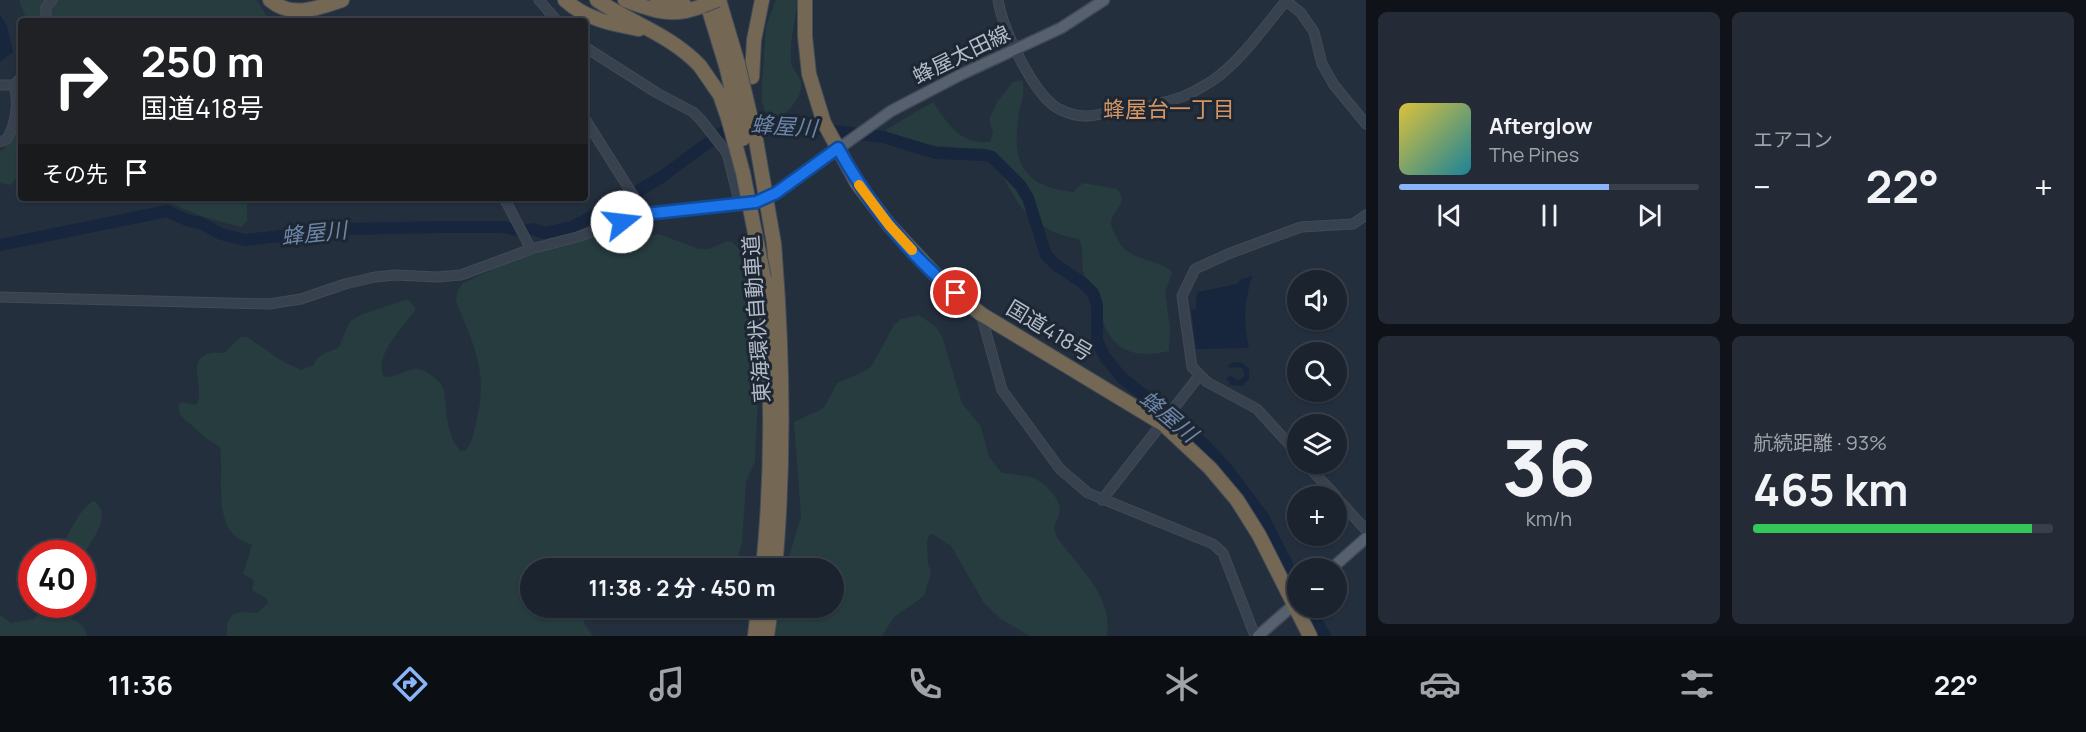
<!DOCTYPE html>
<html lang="ja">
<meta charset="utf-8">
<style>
body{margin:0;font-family:Manrope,"Noto Sans JP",sans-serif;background:#242b36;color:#f1f3f6;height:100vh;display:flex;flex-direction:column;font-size:22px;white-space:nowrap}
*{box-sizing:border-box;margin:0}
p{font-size:20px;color:#a0a4aa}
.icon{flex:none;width:33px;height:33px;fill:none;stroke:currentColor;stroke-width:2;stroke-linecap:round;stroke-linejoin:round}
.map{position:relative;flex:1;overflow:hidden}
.sheet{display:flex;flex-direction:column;gap:12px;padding:12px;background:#0f1319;width:720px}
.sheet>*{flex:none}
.guide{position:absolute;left:18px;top:18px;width:570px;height:183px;border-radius:6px;box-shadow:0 2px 4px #0004,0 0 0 2px #39404a;background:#202124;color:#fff;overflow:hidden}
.tools{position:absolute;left:1287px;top:270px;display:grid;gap:12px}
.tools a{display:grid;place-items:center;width:60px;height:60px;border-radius:50%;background:#1b232e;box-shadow:0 2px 4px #0004,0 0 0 2px #39404a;font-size:30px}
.speed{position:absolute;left:18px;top:540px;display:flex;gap:12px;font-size:30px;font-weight:700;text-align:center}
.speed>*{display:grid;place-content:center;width:78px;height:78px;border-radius:50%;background:#1b232e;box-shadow:0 2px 4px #0004,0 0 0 2px #39404a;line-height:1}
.speed .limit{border:9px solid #d22;background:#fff;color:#111}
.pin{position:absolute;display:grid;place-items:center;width:51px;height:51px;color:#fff;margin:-26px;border:3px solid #fff;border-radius:50%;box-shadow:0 2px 6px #0007}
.me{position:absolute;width:66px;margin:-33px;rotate:74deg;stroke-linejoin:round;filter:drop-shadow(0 0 4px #0008)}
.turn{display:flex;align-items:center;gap:21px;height:126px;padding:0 24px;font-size:27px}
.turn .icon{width:78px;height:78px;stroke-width:2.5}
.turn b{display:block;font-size:42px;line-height:51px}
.then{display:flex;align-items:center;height:57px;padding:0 24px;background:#0003;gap:12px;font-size:22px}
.big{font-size:45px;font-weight:700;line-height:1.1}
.sheet .widget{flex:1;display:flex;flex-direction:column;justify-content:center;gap:9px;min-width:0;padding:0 21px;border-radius:9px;background:#242b36}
.sheet .dial{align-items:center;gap:0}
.dial b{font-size:78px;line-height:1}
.song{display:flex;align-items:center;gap:18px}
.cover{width:72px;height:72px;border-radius:9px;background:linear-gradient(135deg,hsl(50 70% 55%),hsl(190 70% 35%))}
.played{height:6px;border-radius:3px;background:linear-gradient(90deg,#8ab4f8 70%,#39404a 70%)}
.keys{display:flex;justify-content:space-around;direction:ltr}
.heat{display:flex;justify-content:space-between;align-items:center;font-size:33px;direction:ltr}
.charge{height:9px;border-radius:4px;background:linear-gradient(90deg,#34c759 93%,#39404a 0)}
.sheet .tiles{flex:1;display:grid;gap:12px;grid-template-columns:repeat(2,1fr)}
.trip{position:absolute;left:520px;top:558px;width:324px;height:60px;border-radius:30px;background:#1b232e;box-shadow:0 2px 4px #0004,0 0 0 2px #39404a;font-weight:700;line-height:60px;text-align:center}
.dock{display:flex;height:96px;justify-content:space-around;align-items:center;background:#0b0e12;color:#a0a4aa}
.dock .icon{width:42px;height:42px}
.dock .selected{color:#8ab4f8}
.dock b{font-size:27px;color:#f1f3f6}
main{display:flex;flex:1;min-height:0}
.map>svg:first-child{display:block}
.green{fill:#263c3f}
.water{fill:#17263c}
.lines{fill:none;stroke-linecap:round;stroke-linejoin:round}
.river{stroke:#17263c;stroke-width:12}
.minor-casing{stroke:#414a57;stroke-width:11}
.major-casing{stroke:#414a57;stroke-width:13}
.highway-casing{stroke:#434c59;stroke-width:16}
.minor{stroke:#38414e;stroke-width:9}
.major{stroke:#56606e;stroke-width:10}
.highway{stroke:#746855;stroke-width:14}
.highway-bridge-casing{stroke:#434c59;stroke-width:16;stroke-linecap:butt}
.highway-bridge{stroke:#746855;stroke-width:14}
.route-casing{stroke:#114b97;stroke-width:15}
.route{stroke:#1a73e8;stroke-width:10}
.slow{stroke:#f59e0b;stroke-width:10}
.labels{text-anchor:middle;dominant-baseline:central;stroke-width:6;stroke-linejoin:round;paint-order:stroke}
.street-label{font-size:21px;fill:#b4bcc9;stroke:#1d2633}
.neighbourhood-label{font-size:22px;fill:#d59563;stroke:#1d2633}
.water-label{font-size:22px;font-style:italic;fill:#6d86a8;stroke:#1d2633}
</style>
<main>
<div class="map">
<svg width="1366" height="636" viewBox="0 0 1366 636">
<rect width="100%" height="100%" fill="#242f3e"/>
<path class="green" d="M19 0H257L269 20 283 19V21H27Z
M776 0H798C795 20 790 41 791 61 791 69 799 74 801 82 804 95 788 114 777 119L768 117 762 103V84L766 26Z
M1022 80C1026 90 1021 103 1019 113 1011 161 1022 187 1073 192L1083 183 1117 189C1130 205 1111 210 1111 223 1111 227 1114 232 1116 236 1118 239 1120 245 1123 248 1136 261 1166 261 1172 273L1165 292 1170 328 1169 351C1147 356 1125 357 1110 336 1101 323 1100 306 1094 292 1091 285 1085 278 1083 271 1081 260 1085 248 1078 239 1051 235 1025 218 1012 193 1004 180 998 164 985 156 965 145 939 147 917 144 907 143 896 137 886 134L887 129 933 102C949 125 959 144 990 142L993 133 989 119 997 102 1013 82Z
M21 107V172L11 185 0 183V151L4 149Z
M162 198H247V221L241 227 204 217 165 201Z
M641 227 644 238 659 234 699 249H709L727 241 732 242 750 259 759 375 755 461 746 482 742 543 734 568H531V608H597L586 614 584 623 593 636H227V623L232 615 241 612 257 613 268 603 267 599 252 590 254 580 243 574 252 545C246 542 239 540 235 536 214 517 224 472 220 447L207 439 180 415 178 406 181 402 196 405C206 390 187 364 205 355 210 352 219 353 224 353L241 337H247L282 361 301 370 314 365C317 353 329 353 339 347L350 321 363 314 408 299 415 308 414 312C403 326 371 360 385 377 403 378 412 359 432 376 438 380 442 384 444 391 447 410 446 437 461 451L466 450C473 441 474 431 477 419 488 370 474 346 456 301L457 292 462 284 510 261 575 242Z
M919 315 936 327 942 336 962 403 981 427 989 457 1002 473C1012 474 1022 475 1031 477 1043 481 1058 496 1060 508 1060 515 1056 521 1054 527L1056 536C1078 567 1113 595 1107 636H1030L1001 619 984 603 951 546 933 534 929 535 927 541 928 563 931 573 924 596 894 617 882 636H774L779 608H834V568H786L801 516 794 422 824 408 837 383 863 372 871 367 894 325 901 319Z
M95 501C97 504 100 506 101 510 106 524 89 544 83 556L82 554 57 553C67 541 80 504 95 501Z
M41 605H59L57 612C68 617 85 622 87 636H0V615L11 623 35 619Z"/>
<path class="water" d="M0 15 7 26 13 52 0 62Z
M1252 276C1244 305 1243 318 1249 348L1196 349 1191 310 1196 309V297L1198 292 1237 284 1240 280Z
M1233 362H1240L1249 368V379L1242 386 1231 385 1226 378 1231 376 1238 381 1244 377V372L1242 368 1236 367 1232 369 1227 366Z"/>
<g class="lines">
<path class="river" d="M0 245 167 211 189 221 201 223 221 234 245 240 343 229 442 227H502L524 231 533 229 544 233 572 227 602 211 607 202 625 199 660 178 731 126 742 121 751 120 794 124 826 130 883 137 936 153 985 155 992 157 1020 185 1028 198 1046 255 1056 265 1083 283 1093 293 1097 305V341L1105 357 1122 378 1177 421 1205 445 1227 469 1263 517 1298 586
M1308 608 1325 636"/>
<defs>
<path id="minor" d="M539 0 557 21
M998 0C1003 29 1033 95 1059 109 1067 113 1077 116 1085 116 1094 116 1104 113 1113 112 1136 108 1161 105 1184 96 1193 93 1203 86 1212 81 1241 61 1264 27 1286 1
M1285 0 1301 13 1314 32 1322 64 1334 85 1366 124
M46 21V7L52 0
M585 47 657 93 693 112 701 120 727 153 740 205
M0 85H14L21 78
M585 119 645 214
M0 142 7 139C16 123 19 102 14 85
M504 198 531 249
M0 297 269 304 301 299 345 284 375 277 396 275 437 277 461 275 531 249 577 237 645 214 756 202 776 193 838 149
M981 314 1002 390 1060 469 1088 493 1213 544 1223 553 1255 636
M1298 454 1257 409 1207 382 1192 367 1182 296 1195 269 1228 254 1301 227 1353 224 1366 215
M1306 464 1336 496
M1336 497 1366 530
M1102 500 1199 376"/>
<path id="major" d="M838 149 891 111 960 75 1061 28 1104 0
M1332 568 1366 538
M1258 636 1298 601"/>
<path id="highway" d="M270 0C292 19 318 8 342 0
M565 0C586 19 611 24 639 29
M597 0C631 23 671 35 700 66
M625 0C654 11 672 18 702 6
M657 0 685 6
M706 0 727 69
M719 0 738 64
M805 0V36L809 74 824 123 857 183 889 225 943 283 981 314 1163 424 1210 468 1237 500 1259 535 1310 636
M752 77 754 40 762 0
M774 244C783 354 785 458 775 568
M763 568C773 471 772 375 764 278
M755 636 758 608
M767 636 771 608"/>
</defs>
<use href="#minor" class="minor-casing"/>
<use href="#major" class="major-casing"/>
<use href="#highway" class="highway-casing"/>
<use href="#minor" class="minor"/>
<use href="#major" class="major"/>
<use href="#highway" class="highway"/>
<defs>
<path id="highway-bridge" d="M702 6 717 0
M738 64 756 140 774 244
M700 66 720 95 728 118 743 173 764 278
M727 69 743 139"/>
</defs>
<use href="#highway-bridge" class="highway-bridge-casing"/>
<use href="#highway-bridge" class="highway-bridge"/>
</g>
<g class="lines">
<defs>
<path id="route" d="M622 222 645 214 756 202 776 193 838 148C868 202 908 254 956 293"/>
</defs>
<use href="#route" class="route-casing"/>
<use href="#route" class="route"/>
<path class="slow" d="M859 185 889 225 912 250"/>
</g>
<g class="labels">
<g class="street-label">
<text transform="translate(961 54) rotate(-26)">蜂屋太田線</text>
<text transform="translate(756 319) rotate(-94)">東海環状自動車道</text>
<text transform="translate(1050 330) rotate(31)">国道418号</text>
</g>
<g class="neighbourhood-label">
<text x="1169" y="109">蜂屋台一丁目</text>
</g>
<g class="water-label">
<text transform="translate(784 126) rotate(4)">蜂屋川</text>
<text transform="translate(314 233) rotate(-6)">蜂屋川</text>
<text transform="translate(1169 416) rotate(40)">蜂屋川</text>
</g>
</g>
</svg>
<div class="tools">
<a><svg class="icon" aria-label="sound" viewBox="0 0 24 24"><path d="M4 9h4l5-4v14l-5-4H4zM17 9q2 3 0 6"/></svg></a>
<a><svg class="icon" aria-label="search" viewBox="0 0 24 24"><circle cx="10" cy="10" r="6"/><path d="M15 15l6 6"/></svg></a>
<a><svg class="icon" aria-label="layers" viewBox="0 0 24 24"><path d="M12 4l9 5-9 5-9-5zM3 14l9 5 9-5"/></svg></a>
<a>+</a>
<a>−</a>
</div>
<div class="speed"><div class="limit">40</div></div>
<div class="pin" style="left:956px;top:293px;background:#d93025"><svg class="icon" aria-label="arrive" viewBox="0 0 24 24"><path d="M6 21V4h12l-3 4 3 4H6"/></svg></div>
<svg class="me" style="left:622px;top:222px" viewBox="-20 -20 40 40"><circle r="19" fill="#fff"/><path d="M0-13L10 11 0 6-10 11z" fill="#1a73e8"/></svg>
<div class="trip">11:38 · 2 分 · 450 m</div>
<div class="guide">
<div class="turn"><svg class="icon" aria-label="right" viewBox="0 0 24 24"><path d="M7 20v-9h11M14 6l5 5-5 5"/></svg><div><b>250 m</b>国道418号</div></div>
<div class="then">その先<svg class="icon" aria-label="arrive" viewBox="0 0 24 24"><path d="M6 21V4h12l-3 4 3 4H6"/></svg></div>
</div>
</div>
<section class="sheet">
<div class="tiles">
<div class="widget">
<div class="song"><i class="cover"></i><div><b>Afterglow</b><p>The Pines</p></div></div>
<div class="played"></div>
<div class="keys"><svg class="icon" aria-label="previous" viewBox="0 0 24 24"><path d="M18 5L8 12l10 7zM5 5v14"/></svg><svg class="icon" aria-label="pause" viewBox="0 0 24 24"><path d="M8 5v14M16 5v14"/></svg><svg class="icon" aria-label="next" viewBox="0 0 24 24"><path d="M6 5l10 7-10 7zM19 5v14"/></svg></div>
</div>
<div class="widget"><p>エアコン</p>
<div class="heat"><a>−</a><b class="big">22°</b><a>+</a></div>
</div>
<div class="widget dial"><b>36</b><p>km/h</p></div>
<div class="widget"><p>航続距離 · 93%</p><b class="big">465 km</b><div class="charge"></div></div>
</div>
</section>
</main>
<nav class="dock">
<b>11:36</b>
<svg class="icon selected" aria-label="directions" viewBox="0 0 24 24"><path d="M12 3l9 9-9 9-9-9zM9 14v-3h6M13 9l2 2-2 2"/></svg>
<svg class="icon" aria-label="music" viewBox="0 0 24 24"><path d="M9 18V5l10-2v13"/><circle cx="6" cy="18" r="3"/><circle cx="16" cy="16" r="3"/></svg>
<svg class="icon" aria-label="phone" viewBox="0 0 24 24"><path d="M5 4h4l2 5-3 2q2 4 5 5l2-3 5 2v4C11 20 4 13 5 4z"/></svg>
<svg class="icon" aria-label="climate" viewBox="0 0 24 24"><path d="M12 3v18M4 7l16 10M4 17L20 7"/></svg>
<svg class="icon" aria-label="car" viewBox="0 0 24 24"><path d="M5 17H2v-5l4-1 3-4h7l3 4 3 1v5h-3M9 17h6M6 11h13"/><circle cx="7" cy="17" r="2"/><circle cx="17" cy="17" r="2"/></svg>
<svg class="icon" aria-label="filters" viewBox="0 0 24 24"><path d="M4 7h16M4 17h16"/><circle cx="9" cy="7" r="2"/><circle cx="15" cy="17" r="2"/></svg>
<b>22°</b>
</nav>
